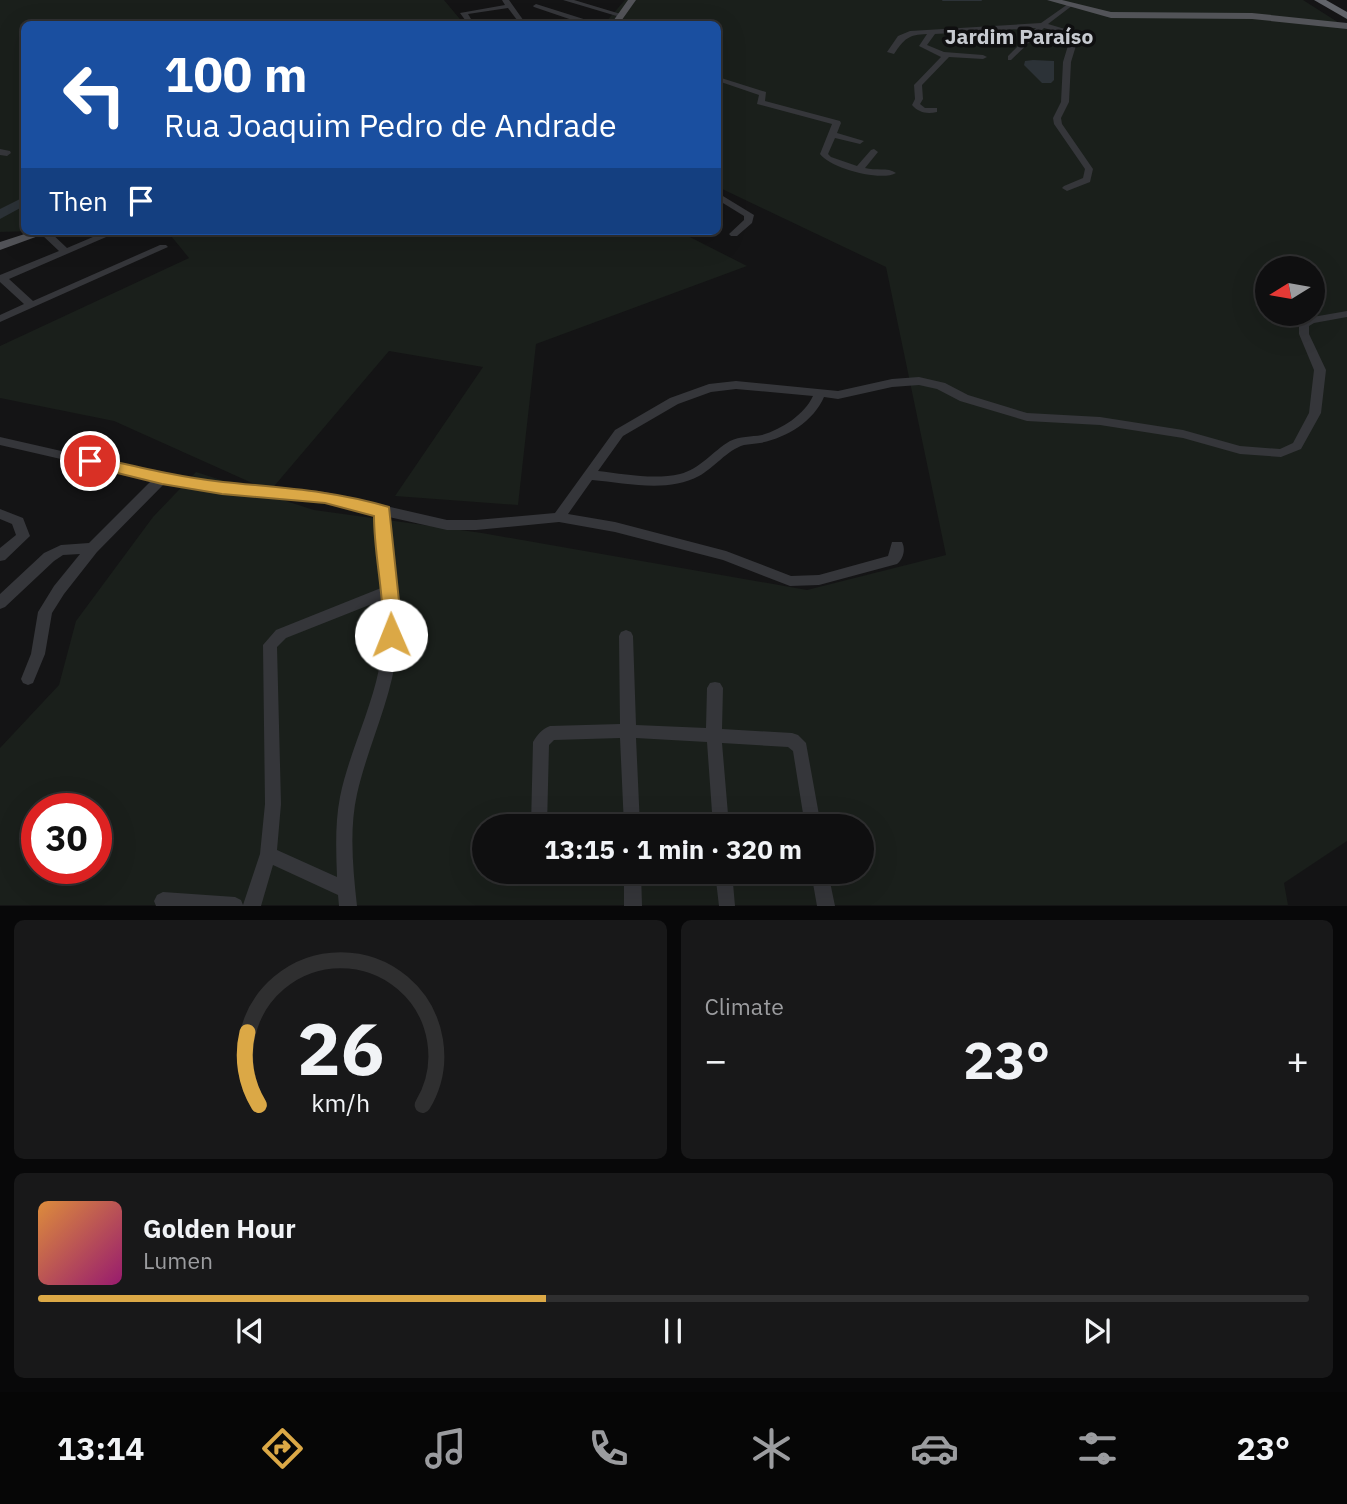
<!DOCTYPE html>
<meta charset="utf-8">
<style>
body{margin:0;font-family:"IBM Plex Sans",sans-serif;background:#181819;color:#f1f3f6;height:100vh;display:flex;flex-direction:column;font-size:26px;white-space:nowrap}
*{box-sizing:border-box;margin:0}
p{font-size:23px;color:#9b9c9f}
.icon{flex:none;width:38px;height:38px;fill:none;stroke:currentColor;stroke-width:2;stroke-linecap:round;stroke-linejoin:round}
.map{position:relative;height:906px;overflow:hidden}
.sheet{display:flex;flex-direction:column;gap:14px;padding:14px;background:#080809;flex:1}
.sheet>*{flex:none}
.guide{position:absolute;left:21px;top:21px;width:700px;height:214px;border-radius:10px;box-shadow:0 7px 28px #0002,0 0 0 2px #2f2f30;background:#1a4fa0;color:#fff;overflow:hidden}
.needle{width:46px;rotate:259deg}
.tools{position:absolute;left:1255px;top:256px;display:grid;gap:14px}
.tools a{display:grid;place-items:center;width:70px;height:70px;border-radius:50%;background:#0f0f10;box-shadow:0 7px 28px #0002,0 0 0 2px #2f2f30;font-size:35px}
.speed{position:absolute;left:21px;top:793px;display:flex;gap:14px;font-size:35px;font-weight:700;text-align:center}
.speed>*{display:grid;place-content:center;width:91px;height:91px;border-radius:50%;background:#0f0f10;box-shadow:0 7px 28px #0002,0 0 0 2px #2f2f30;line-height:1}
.speed .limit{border:10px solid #d22;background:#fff;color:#111}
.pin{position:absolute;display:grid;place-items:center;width:60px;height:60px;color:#fff;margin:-30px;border:4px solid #fff;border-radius:50%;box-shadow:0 2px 7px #0007}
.me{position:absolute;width:77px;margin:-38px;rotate:359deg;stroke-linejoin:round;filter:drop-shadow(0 0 5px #0008)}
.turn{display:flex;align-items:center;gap:24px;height:147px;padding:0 28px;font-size:32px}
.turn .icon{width:91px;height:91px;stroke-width:2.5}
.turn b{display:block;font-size:49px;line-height:60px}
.then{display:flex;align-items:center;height:66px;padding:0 28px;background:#0003;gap:14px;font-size:26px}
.big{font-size:52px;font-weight:700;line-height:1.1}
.sheet .widget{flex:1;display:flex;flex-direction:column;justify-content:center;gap:10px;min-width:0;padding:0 24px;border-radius:10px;background:#181819}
.sheet .dial{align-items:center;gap:0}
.dial svg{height:182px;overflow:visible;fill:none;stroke:#2f2f30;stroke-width:7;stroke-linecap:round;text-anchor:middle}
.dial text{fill:#f1f3f6;stroke:none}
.song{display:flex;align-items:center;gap:21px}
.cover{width:84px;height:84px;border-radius:10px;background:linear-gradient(135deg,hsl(30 70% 55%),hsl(320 70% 35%))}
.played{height:7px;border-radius:4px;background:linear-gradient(90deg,#dba846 40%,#2f2f30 40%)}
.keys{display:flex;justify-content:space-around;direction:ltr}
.heat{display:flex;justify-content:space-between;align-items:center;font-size:38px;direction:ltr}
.sheet .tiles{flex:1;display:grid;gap:14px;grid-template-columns:1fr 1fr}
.widget:last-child{grid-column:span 2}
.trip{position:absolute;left:472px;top:814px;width:402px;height:70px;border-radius:35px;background:#0f0f10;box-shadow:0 7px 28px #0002,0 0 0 2px #2f2f30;font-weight:700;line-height:70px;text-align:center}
.dock{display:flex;height:112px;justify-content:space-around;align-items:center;background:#060606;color:#9b9c9f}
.dock .icon{width:49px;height:49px}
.dock .current{color:#dba846}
.dock b{font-size:32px;color:#f1f3f6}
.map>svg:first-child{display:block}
.green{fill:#1a1f1b;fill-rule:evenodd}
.water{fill:#2c3237}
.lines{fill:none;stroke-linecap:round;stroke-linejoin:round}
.stream{stroke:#2c3237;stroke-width:2}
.river{fill:#2c3237;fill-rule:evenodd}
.minor{fill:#35363a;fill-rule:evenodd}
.major{fill:#525358;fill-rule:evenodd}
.highway{fill:#62646a;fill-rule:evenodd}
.route{fill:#dba846;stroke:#8e6d2e;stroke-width:2}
.labels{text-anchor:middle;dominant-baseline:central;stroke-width:7;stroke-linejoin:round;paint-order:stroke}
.far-neighbourhood-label{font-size:21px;font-weight:bold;fill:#c7cad0;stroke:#0f0f10}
</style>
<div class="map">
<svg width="1347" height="906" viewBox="0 0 1347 906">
<rect width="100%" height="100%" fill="#141415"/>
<path class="green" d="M0 0H444L464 24H24V231H33L0 232Z
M625 0H1303L1347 28V841L1284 883 1288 905H0V748L59 685 76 621 153 517 196 472 314 510 482 533 807 590 946 555 886 267 718 187V24H604ZM1267 268H1312V313H1267ZM37 808H96V868H37ZM485 826H863V872H485Z
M167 231H678L747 266 536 344 518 505 395 496 483 367 389 351 270 491 114 421 0 398V346L189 258Z"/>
<path class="water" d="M1033 60 1054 61V80L1051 83H1042L1024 65 1025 61Z"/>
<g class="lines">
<path class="stream" d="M943 0H981"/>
<path class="river" d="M24 197V206L0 219V209Z"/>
<path class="minor" d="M502 0H509L526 24H520L508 8 468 14 474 24H468L460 13 505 5Z
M563 0H574L624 15 620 17Z
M536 4 593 22 594 24H584L534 7 533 6Z
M1068 4 1073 5 1048 24 1075 32 1078 39 1071 62 1069 102 1061 118 1062 124 1093 169 1090 182 1067 191 1062 188 1064 186 1083 178 1085 169 1054 124 1053 118 1061 102 1063 62 1070 39 1069 35 1044 28 1011 60H1008V56L1036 28 935 34 927 45 944 52 983 55 987 57 983 59 949 57 922 85 923 99 920 104 925 108H937V112C927 114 919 113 912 105L915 99 914 85 941 57 919 46 927 34C908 35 905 38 894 54L887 52 898 36 910 31 1041 23Z
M718 77 766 92 765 101 840 121 841 123 837 133 864 141 860 144 835 138 828 154 831 157 857 166 871 150 874 149 878 152 865 168C875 171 888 167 896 173 881 182 830 168 820 154L832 124 757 104 759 95 718 81Z
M0 149 10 151 11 153 7 156 0 155Z
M718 193 754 215 752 223 737 236H731L729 234 744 220V216L718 200Z
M40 231H49L67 248 107 231H120L9 279 33 301 160 245H166L168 247 0 322V315L24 304 0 282V275L59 251 41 234Z
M1347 311V317L1314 323 1309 326V334L1326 370 1321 413 1301 449 1281 457 1240 454 1183 438 1100 425 1027 421 960 401 937 389 919 385 892 387 838 399 824 397C813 422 786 438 760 443 755 444 749 444 744 445 727 450 714 468 699 476 668 493 626 483 592 480L568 514 615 522 726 551 791 576 819 575 888 556 892 542H902C906 550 903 559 897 564L819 585 790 586 723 560 615 532 559 522 476 530H447L389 517C388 562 402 605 397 649 392 699 368 745 357 794 349 830 353 869 357 906H339L338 895 273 865 261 906H156L154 901 157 895 163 892 235 897 241 900 243 905 260 854 265 804 263 645 276 630 381 588 376 546V514L325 502 222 493 165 483 97 552 64 594 52 613 45 654 33 683 28 685 23 683 21 679 31 654 38 612 54 586 80 554 63 555 54 561 5 607 0 609V594L44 553 61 545 89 543 152 480 0 445V437L162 474 222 483 325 492 447 520H476L555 513 615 430 670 398 709 384 736 381 838 391 892 379 919 377 945 383 968 395 1027 413 1100 417 1183 430 1240 446 1280 449 1293 443 1309 413 1314 370 1299 334V325L1307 318ZM736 389 813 396C804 415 782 429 762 435 751 437 740 436 730 441 713 451 700 469 680 474 654 480 624 474 598 471L623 436 678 404 711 392ZM382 600C384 623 384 646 379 669 370 713 349 753 340 797 335 823 336 850 337 877L277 850 281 804 277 647 286 638Z
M0 509 23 518 30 536 5 560 0 561V548L16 535 12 524 0 519Z
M626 630 631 632 633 636 636 725 706 728 707 688 710 683 715 682 720 683 723 688 722 729 792 733 798 735 806 743 821 826H805L793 751 788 747 722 743 729 826H713L707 742 636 738 640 826H624L620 738 554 740 549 745 547 826H531L533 742C537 735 542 729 550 726L620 724 619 636 621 632Z
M624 872H641L642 906H624Z
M715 872H732L735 906H719Z
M811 872H828L835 906H817Z"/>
<path class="major" d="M628 0H636L619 24H611Z
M1047 0H1062L1111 12 1252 13 1347 23V29L1252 19 1111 18Z
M34 231H52L0 250V242Z"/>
<path class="highway" d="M1314 0H1326L1347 12V19Z"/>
</g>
<path class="route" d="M90 456C134 466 178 477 223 482 281 488 332 490 389 507L401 620 398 640 391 643 384 640C381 633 383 627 383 619 382 584 374 551 374 516L325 503 222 494 162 484 85 465 82 461 85 457Z"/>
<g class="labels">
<g class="far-neighbourhood-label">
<text x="1019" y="36">Jardim Paraíso</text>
</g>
</g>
</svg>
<div class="tools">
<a><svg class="needle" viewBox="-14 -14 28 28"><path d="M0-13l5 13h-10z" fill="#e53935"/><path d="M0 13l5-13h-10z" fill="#9b9c9f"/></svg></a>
</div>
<div class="speed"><div class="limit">30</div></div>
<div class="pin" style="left:90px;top:461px;background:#d93025"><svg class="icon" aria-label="arrive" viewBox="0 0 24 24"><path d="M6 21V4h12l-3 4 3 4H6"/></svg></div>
<svg class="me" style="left:391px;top:635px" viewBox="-20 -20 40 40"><circle r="19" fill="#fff"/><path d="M0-13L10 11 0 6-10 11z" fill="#dba846"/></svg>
<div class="trip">13:15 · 1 min · 320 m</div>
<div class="guide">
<div class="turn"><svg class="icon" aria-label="left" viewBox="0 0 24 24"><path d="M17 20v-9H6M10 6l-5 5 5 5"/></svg><div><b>100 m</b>Rua Joaquim Pedro de Andrade</div></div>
<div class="then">Then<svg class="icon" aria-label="arrive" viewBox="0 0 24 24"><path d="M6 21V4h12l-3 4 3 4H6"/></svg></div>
</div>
</div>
<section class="sheet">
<div class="tiles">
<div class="widget dial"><svg viewBox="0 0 100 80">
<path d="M14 69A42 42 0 1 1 86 69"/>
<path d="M14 69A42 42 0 0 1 9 37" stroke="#dba846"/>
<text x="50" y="56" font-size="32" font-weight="700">26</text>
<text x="50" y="72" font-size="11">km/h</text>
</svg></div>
<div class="widget"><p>Climate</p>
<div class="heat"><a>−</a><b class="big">23°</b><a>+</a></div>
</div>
<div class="widget">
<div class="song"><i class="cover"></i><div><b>Golden Hour</b><p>Lumen</p></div></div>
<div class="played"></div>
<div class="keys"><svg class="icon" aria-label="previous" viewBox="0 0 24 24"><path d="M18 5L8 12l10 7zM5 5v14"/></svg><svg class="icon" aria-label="pause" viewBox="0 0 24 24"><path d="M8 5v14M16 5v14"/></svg><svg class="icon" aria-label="next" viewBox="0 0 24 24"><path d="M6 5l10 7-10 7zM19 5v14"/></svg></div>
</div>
</div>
</section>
<nav class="dock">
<b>13:14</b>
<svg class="icon current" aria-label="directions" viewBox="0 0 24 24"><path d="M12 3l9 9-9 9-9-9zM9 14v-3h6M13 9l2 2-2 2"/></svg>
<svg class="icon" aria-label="music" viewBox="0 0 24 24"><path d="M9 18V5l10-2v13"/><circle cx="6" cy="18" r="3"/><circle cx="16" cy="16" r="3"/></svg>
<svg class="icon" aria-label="phone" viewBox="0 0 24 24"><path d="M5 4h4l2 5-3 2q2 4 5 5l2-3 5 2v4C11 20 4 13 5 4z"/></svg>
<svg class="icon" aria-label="climate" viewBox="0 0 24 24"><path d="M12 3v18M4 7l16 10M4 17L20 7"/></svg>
<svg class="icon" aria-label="car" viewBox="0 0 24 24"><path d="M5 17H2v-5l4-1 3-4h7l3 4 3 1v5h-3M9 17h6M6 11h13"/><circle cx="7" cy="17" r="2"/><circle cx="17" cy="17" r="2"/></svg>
<svg class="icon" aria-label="filters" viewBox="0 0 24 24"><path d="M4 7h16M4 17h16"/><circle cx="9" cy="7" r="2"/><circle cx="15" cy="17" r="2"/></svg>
<b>23°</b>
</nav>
